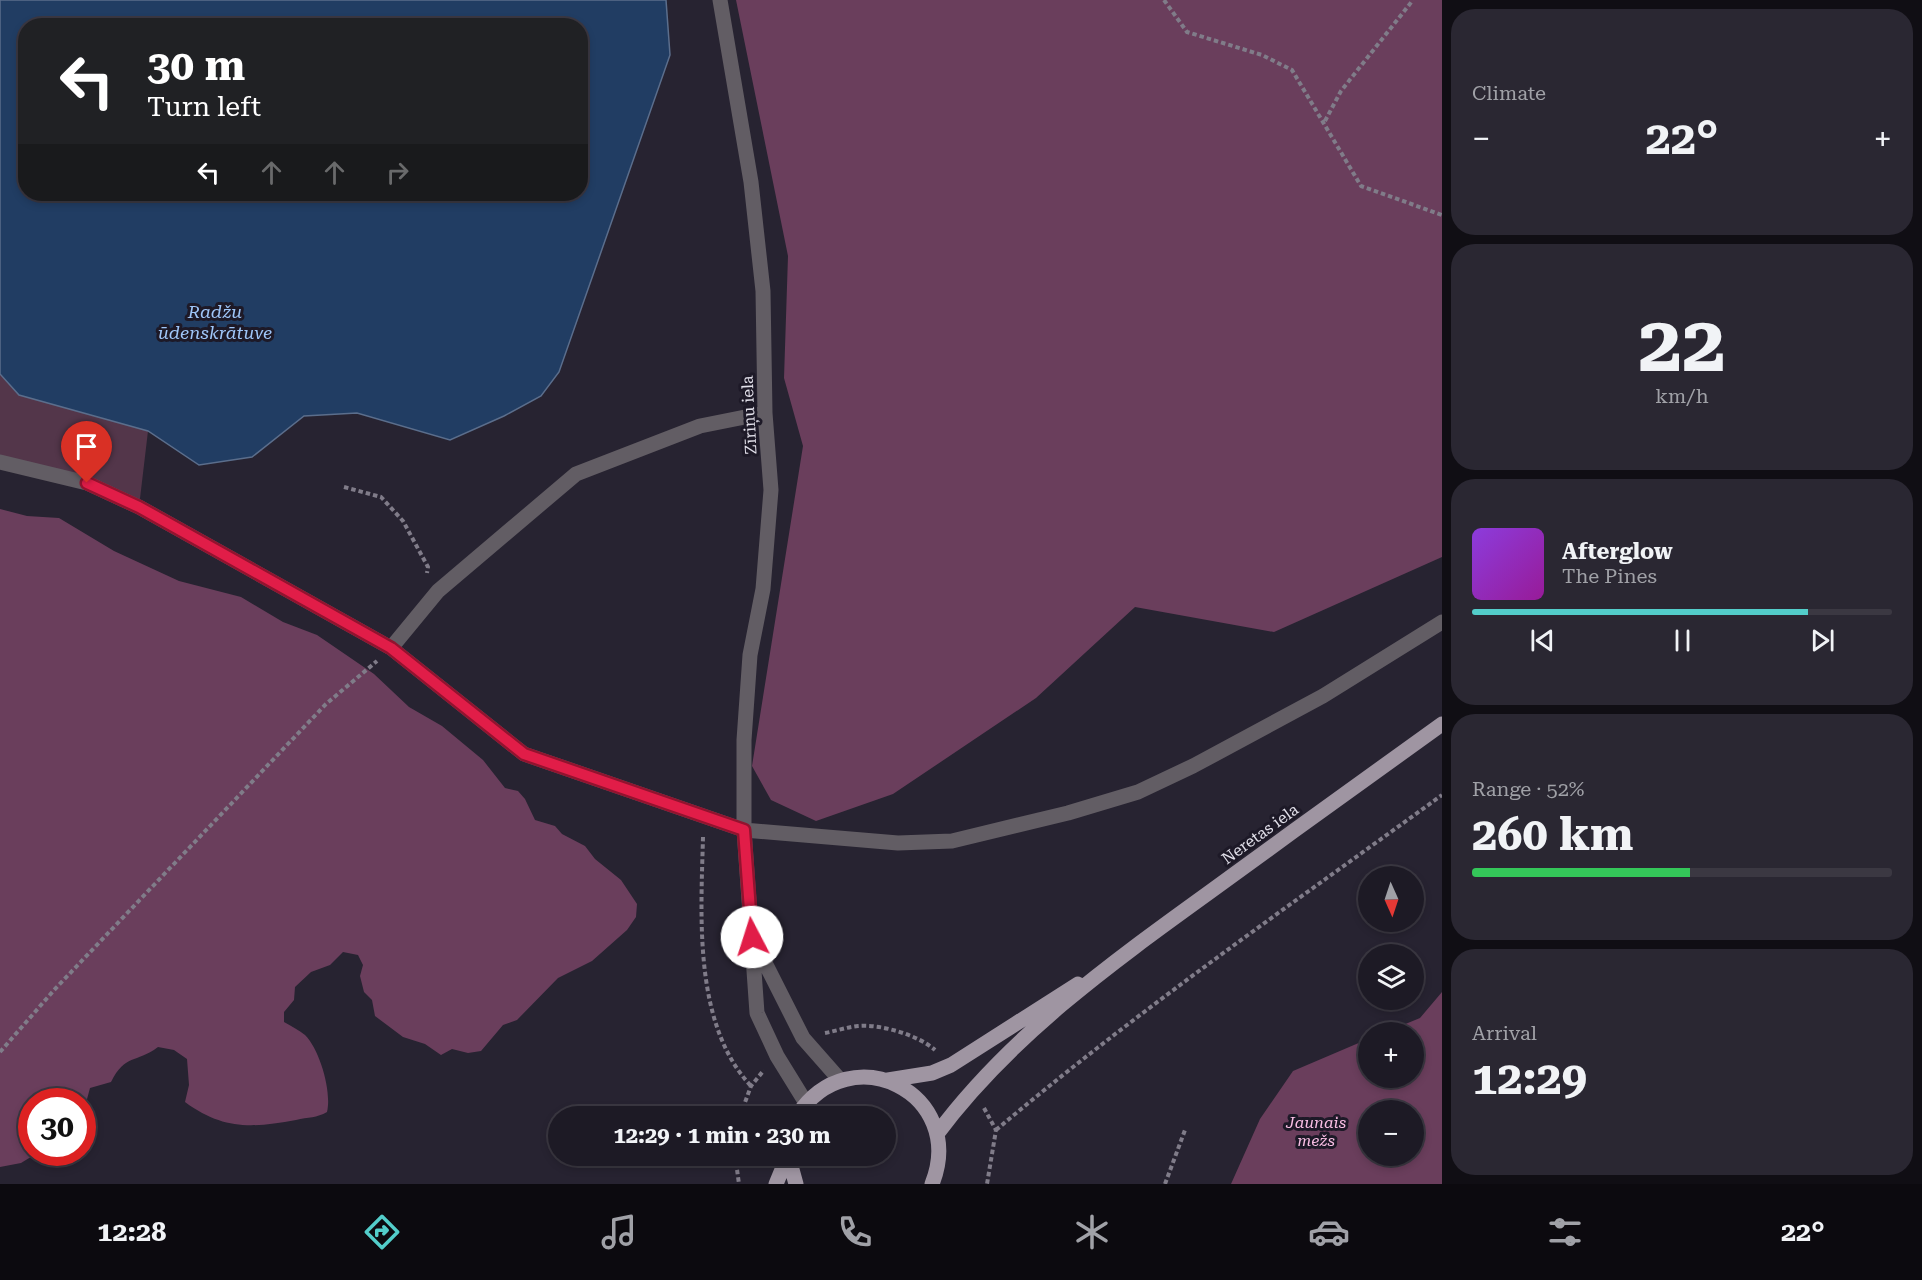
<!DOCTYPE html>
<meta charset="utf-8">
<style>
body{margin:0;font-family:"Roboto Serif",serif;background:#2a2732;color:#f1f3f6;height:100vh;display:flex;flex-direction:column;font-size:22px;white-space:nowrap}
*{box-sizing:border-box;margin:0}
p{font-size:20px;color:#a0a1a7}
.icon{flex:none;width:33px;height:33px;fill:none;stroke:currentColor;stroke-width:2;stroke-linecap:round;stroke-linejoin:round}
.map{position:relative;flex:1;overflow:hidden}
.panel{display:flex;flex-direction:column;gap:9px;padding:9px;background:#100e14;width:480px}
.panel>*{flex:none}
.hud{position:absolute;left:18px;top:18px;width:570px;height:183px;border-radius:24px;box-shadow:0 3px 9px #0003,0 0 0 2px #3b3842;background:#202124;color:#fff;overflow:hidden}
.needle{width:39px;rotate:177deg}
.fabs{position:absolute;left:1358px;top:866px;display:grid;gap:12px}
.fabs a{display:grid;place-items:center;width:66px;height:66px;border-radius:50%;background:#1d1a25;box-shadow:0 3px 9px #0003,0 0 0 2px #3b3842;font-size:30px}
.speed{position:absolute;left:18px;top:1088px;display:flex;gap:12px;font-size:30px;font-weight:700;text-align:center}
.speed>*{display:grid;place-content:center;width:78px;height:78px;border-radius:50%;background:#1d1a25;box-shadow:0 3px 9px #0003,0 0 0 2px #3b3842;line-height:1}
.speed .limit{border:9px solid #d22;background:#fff;color:#111}
.pin{position:absolute;display:grid;place-items:center;width:51px;height:51px;color:#fff;margin:-62px -26px;border-radius:50% 50% 50% 0;rotate:-45deg;box-shadow:0 0 6px #0007}
.pin .icon{rotate:45deg}
.me{position:absolute;width:66px;margin:-33px;rotate:355deg;stroke-linejoin:round;filter:drop-shadow(0 0 4px #0008)}
.turn{display:flex;align-items:center;gap:21px;height:126px;padding:0 30px;font-size:27px}
.turn .icon{width:78px;height:78px;stroke-width:2.5}
.turn b{display:block;font-size:42px;line-height:51px}
.lanes{display:flex;align-items:center;height:57px;padding:0 30px;background:#0003;justify-content:center;gap:30px;direction:ltr}
.lanes .off{opacity:.35}
.big{font-size:45px;font-weight:700;line-height:1.1}
.panel .widget{flex:1;display:flex;flex-direction:column;justify-content:center;gap:9px;min-width:0;padding:0 21px;border-radius:24px;background:#2a2732}
.panel .dial{align-items:center;gap:0}
.dial b{font-size:78px;line-height:1}
.song{display:flex;align-items:center;gap:18px}
.cover{width:72px;height:72px;border-radius:9px;background:linear-gradient(135deg,hsl(270 70% 55%),hsl(300 70% 35%))}
.played{height:6px;border-radius:3px;background:linear-gradient(90deg,#53cdca 80%,#3b3842 80%)}
.keys{display:flex;justify-content:space-around;direction:ltr}
.heat{display:flex;justify-content:space-between;align-items:center;font-size:33px;direction:ltr}
.charge{height:9px;border-radius:4px;background:linear-gradient(90deg,#34c759 52%,#3b3842 0)}
.trip{position:absolute;left:548px;top:1106px;width:348px;height:60px;border-radius:30px;background:#1d1a25;box-shadow:0 3px 9px #0003,0 0 0 2px #3b3842;font-weight:700;line-height:60px;text-align:center}
.tab-bar{display:flex;height:96px;justify-content:space-around;align-items:center;background:#0c0a0f;color:#a0a1a7}
.tab-bar .icon{width:42px;height:42px}
.tab-bar .active{color:#53cdca}
.tab-bar b{font-size:27px;color:#f1f3f6}
main{display:flex;flex:1;min-height:0}
.map>svg:first-child{display:block}
.green{fill:#53364a}
.forest{fill:#6a3e5c;fill-rule:evenodd}
.water{fill:#213d63;stroke:#5b6e8c;stroke-width:1.5;fill-rule:evenodd}
.lines{fill:none;stroke-linecap:round;stroke-linejoin:round}
.path{stroke:#807c89;stroke-width:4;stroke-dasharray:4.5 3;stroke-linecap:butt}
.minor{stroke:#625d64;stroke-width:15}
.major{stroke:#9f95a2;stroke-width:15}
.route-casing{stroke:#92132f;stroke-width:15}
.route{stroke:#e11d48;stroke-width:10}
.labels{text-anchor:middle;dominant-baseline:central;stroke-width:6;stroke-linejoin:round;paint-order:stroke}
.street-label{font-size:16px;fill:#e2e0ea;stroke:#1d1927}
.park-label{font-size:16px;font-style:italic;fill:#f9bee4;stroke:#1d1927}
.water-label{font-size:18px;font-style:italic;fill:#9fc6f9;stroke:#1d1927}
</style>
<main>
<div class="map">
<svg width="1442" height="1184" viewBox="0 0 1442 1184">
<rect width="100%" height="100%" fill="#272331"/>
<path class="green" d="M0 374 19 395 148 431 139 507 0 460Z"/>
<path class="forest" d="M736 0H1442V557L1274 632 1135 607 1036 698 893 794 816 821 771 800 752 766 803 446 784 378 788 256Z
M0 509 27 516 59 518 114 551 179 581 241 597 283 622 317 635 374 674 409 707 442 726 483 760 505 788 518 791 525 799 535 820 555 826 562 834 585 846 595 859 621 880 637 904 636 917 627 930 592 961 558 978 517 1020 503 1025 481 1051 468 1053 452 1049 441 1055 425 1044 403 1037 375 1016 372 1000 364 992 360 976 363 965 358 955 343 952 330 965 311 972 295 987 294 1000 284 1012V1022C291 1026 299 1030 305 1035 320 1050 332 1092 327 1112 317 1118 308 1117 296 1120 252 1128 223 1130 185 1102L189 1085 187 1059 174 1050 158 1047C135 1064 126 1053 111 1082L90 1088 83 1114 82 1101H32V1152H39L21 1163 0 1167Z
M1442 992V1184H1231L1260 1119 1293 1071 1368 1039V1077H1413V1032H1386L1420 1018ZM1368 1110H1413V1155H1368Z"/>
<path class="water" d="M0 0H666L670 55 559 372 541 396 504 416 450 440 357 413 304 416 252 457 199 465 148 431 19 395 0 374ZM26 26H580V194H26Z"/>
<g class="lines">
<path class="path" d="M1164 0 1187 32 1262 55 1292 70 1361 186 1442 215
M1325 121 1341 91 1413 0
M344 487 381 497 403 521 428 567 427 573
M703 837C701 916 693 1024 751 1086
M825 1033C836 1031 847 1027 858 1026 881 1024 918 1035 935 1050
M0 1052 55 989 326 704 377 661
M984 1108 996 1130 987 1184
M740 1116 751 1086 764 1070
M996 1130C1138 1010 1292 904 1442 795
M735 1155 739 1184
M1165 1184 1185 1130"/>
<path class="minor" d="M720 0 751 182 763 291 765 413 771 490 763 589 750 655 744 740V830L757 1013 777 1056 806 1103
M0 462 87 483 139 507 391 648 524 754 744 830 898 843 952 841 1068 813 1138 792 1193 766 1323 696 1442 622
M391 648 438 591 576 474 700 426 765 413
M755 943 803 1038 840 1080"/>
<path class="major" d="M888 1080 932 1073 951 1065 1078 984
M797 1116C850 1034 968 1094 932 1184
M937 1134C1009 1037 1110 964 1207 894 1285 837 1364 780 1442 724
M788 1155 796 1184
M776 1184 788 1155"/>
</g>
<g class="lines">
<defs>
<path id="route" d="M87 483 139 507 391 648 524 754 744 830 752 937"/>
</defs>
<use href="#route" class="route-casing"/>
<use href="#route" class="route"/>
</g>
<g class="labels">
<g class="street-label">
<text transform="translate(749 415) rotate(-93)">Zīriņu iela</text>
<text transform="translate(1260 834) rotate(-36)">Neretas iela</text>
</g>
<g class="park-label">
<text x="1316" y="1122">Jaunais<tspan x="1316" dy="18">mežs</tspan></text>
</g>
<g class="water-label">
<text x="215" y="311">Radžu<tspan x="215" dy="21">ūdenskrātuve</tspan></text>
</g>
</g>
</svg>
<div class="fabs">
<a><svg class="needle" viewBox="-14 -14 28 28"><path d="M0-13l5 13h-10z" fill="#e53935"/><path d="M0 13l5-13h-10z" fill="#a0a1a7"/></svg></a>
<a><svg class="icon" aria-label="layers" viewBox="0 0 24 24"><path d="M12 4l9 5-9 5-9-5zM3 14l9 5 9-5"/></svg></a>
<a>+</a>
<a>−</a>
</div>
<div class="speed"><div class="limit">30</div></div>
<div class="pin" style="left:87px;top:483px;background:#d93025"><svg class="icon" aria-label="arrive" viewBox="0 0 24 24"><path d="M6 21V4h12l-3 4 3 4H6"/></svg></div>
<svg class="me" style="left:752px;top:937px" viewBox="-20 -20 40 40"><circle r="19" fill="#fff"/><path d="M0-13L10 11 0 6-10 11z" fill="#e11d48"/></svg>
<div class="trip">12:29 · 1 min · 230 m</div>
<div class="hud">
<div class="turn"><svg class="icon" aria-label="left" viewBox="0 0 24 24"><path d="M17 20v-9H6M10 6l-5 5 5 5"/></svg><div><b>30 m</b>Turn left</div></div>
<div class="lanes"><svg class="icon" aria-label="left" viewBox="0 0 24 24"><path d="M17 20v-9H6M10 6l-5 5 5 5"/></svg><svg class="icon off" aria-label="ahead" viewBox="0 0 24 24"><path d="M12 20V5M6 11l6-6 6 6"/></svg><svg class="icon off" aria-label="ahead" viewBox="0 0 24 24"><path d="M12 20V5M6 11l6-6 6 6"/></svg><svg class="icon off" aria-label="right" viewBox="0 0 24 24"><path d="M7 20v-9h11M14 6l5 5-5 5"/></svg></div>
</div>
</div>
<section class="panel">
<div class="widget"><p>Climate</p>
<div class="heat"><a>−</a><b class="big">22°</b><a>+</a></div>
</div>
<div class="widget dial"><b>22</b><p>km/h</p></div>
<div class="widget">
<div class="song"><i class="cover"></i><div><b>Afterglow</b><p>The Pines</p></div></div>
<div class="played"></div>
<div class="keys"><svg class="icon" aria-label="previous" viewBox="0 0 24 24"><path d="M18 5L8 12l10 7zM5 5v14"/></svg><svg class="icon" aria-label="pause" viewBox="0 0 24 24"><path d="M8 5v14M16 5v14"/></svg><svg class="icon" aria-label="next" viewBox="0 0 24 24"><path d="M6 5l10 7-10 7zM19 5v14"/></svg></div>
</div>
<div class="widget"><p>Range · 52%</p><b class="big">260 km</b><div class="charge"></div></div>
<div class="widget"><p>Arrival</p><b class="big">12:29</b></div>
</section>
</main>
<nav class="tab-bar">
<b>12:28</b>
<svg class="icon active" aria-label="directions" viewBox="0 0 24 24"><path d="M12 3l9 9-9 9-9-9zM9 14v-3h6M13 9l2 2-2 2"/></svg>
<svg class="icon" aria-label="music" viewBox="0 0 24 24"><path d="M9 18V5l10-2v13"/><circle cx="6" cy="18" r="3"/><circle cx="16" cy="16" r="3"/></svg>
<svg class="icon" aria-label="phone" viewBox="0 0 24 24"><path d="M5 4h4l2 5-3 2q2 4 5 5l2-3 5 2v4C11 20 4 13 5 4z"/></svg>
<svg class="icon" aria-label="climate" viewBox="0 0 24 24"><path d="M12 3v18M4 7l16 10M4 17L20 7"/></svg>
<svg class="icon" aria-label="car" viewBox="0 0 24 24"><path d="M5 17H2v-5l4-1 3-4h7l3 4 3 1v5h-3M9 17h6M6 11h13"/><circle cx="7" cy="17" r="2"/><circle cx="17" cy="17" r="2"/></svg>
<svg class="icon" aria-label="filters" viewBox="0 0 24 24"><path d="M4 7h16M4 17h16"/><circle cx="9" cy="7" r="2"/><circle cx="15" cy="17" r="2"/></svg>
<b>22°</b>
</nav>
